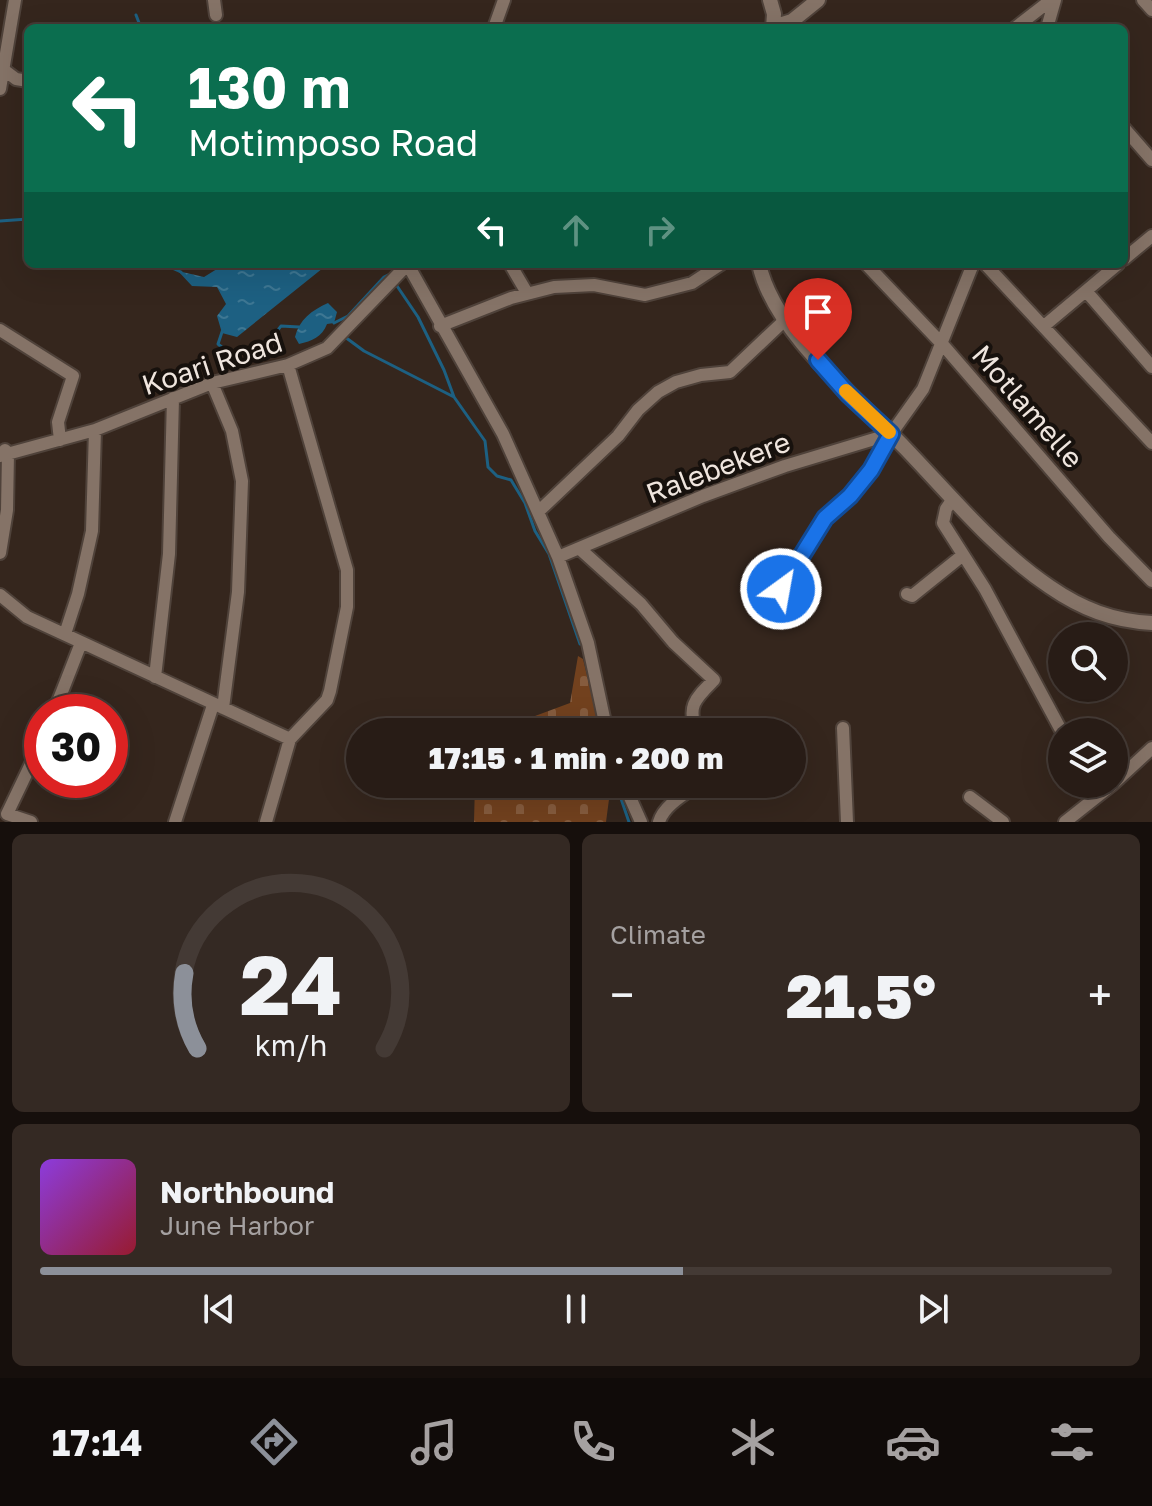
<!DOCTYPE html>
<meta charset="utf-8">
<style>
body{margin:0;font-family:"Golos Text",sans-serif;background:#342923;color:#f1f3f6;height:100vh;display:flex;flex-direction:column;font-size:30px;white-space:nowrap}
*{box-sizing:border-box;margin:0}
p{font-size:26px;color:#a5a1a1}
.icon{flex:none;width:44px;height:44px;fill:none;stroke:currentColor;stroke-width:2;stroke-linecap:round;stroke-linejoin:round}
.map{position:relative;height:822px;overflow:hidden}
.details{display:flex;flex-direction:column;gap:12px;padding:12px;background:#160f0c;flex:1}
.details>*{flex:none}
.hud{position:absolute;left:24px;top:24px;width:1104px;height:244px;border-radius:12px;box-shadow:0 8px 32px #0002,0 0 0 2px #443a35;background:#0b6e4f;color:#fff;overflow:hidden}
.controls{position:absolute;left:1048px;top:622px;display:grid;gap:16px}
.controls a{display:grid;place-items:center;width:80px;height:80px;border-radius:50%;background:#281c16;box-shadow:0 8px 32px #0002,0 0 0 2px #443a35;font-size:40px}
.speed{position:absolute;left:24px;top:694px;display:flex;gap:16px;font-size:40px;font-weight:700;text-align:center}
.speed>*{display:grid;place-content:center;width:104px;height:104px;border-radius:50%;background:#281c16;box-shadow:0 8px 32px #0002,0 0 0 2px #443a35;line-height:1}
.speed .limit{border:12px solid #d22;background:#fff;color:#111}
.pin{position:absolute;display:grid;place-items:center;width:68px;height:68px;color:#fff;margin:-82px -34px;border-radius:50% 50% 50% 0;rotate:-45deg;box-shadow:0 0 8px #0007}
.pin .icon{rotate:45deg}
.me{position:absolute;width:88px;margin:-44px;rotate:32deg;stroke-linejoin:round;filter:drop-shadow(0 0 6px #0008)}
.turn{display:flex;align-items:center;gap:28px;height:168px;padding:0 32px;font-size:36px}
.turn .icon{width:104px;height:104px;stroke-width:2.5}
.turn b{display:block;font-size:56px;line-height:68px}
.lanes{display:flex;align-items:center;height:76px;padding:0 32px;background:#0003;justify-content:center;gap:40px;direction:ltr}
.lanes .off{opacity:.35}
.big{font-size:60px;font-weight:800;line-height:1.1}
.details .card{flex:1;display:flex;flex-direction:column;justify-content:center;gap:12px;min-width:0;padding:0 28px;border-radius:12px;background:#342923}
.details .dial{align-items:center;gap:0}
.dial svg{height:208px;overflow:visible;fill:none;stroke:#443a35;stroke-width:7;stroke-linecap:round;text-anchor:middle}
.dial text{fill:#f1f3f6;stroke:none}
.song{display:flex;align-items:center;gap:24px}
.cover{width:96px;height:96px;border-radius:12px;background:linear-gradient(135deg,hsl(270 70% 55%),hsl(350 70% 35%))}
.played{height:8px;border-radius:4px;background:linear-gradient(90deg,#8c9099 60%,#443a35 60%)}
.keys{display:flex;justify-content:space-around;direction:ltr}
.heat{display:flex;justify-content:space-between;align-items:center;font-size:44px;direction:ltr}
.details .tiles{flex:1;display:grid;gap:12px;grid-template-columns:1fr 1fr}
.card:last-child{grid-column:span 2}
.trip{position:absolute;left:346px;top:718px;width:460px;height:80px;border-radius:40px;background:#281c16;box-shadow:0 8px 32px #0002,0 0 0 2px #443a35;font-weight:800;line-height:80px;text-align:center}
.menu{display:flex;height:128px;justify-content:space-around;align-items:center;background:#100b09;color:#a5a1a1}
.menu .icon{width:56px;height:56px}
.menu .active{color:#8c9099}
.menu b{font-size:36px;color:#f1f3f6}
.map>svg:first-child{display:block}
.cemetery{fill:url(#cemetery-stones)}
.water{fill:url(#water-ripples)}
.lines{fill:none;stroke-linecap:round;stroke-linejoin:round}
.stream{stroke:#1d6082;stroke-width:3}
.minor-casing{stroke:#4f423a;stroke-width:16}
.tertiary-casing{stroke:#4f423a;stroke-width:18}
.minor{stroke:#857367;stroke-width:12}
.tertiary{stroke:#857367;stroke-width:14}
.route-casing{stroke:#114b97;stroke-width:20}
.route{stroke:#1a73e8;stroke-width:14}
.slow{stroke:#f59e0b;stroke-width:14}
.labels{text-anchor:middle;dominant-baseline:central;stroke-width:8;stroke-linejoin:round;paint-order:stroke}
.street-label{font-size:28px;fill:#efe5de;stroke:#17110d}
</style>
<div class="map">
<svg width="1152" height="822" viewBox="0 0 1152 822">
<defs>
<pattern id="cemetery-stones" width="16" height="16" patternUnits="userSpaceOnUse" patternTransform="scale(2)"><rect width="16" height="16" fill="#72411e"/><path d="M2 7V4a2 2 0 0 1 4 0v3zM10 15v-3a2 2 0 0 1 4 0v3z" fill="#865c3e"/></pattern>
<pattern id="water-ripples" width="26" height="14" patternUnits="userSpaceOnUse" patternTransform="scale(2)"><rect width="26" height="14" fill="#1d6082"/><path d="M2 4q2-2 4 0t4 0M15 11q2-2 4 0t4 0" fill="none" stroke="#3e7793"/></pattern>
</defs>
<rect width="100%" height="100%" fill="#35261d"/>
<path class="cemetery" d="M578 656 583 659 601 732H527L535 716 570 703Z
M475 784H611L606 822H474Z"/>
<path class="water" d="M225 264H328L237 337 222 333 217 316 226 304 217 287 192 286 178 271 204 277Z
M328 303 337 312 334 323 327 324C322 337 312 341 299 344L295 337C299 320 312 310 328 303Z"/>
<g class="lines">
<path class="stream" d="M136 15 141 28
M0 221 28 219
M163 264 181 272
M395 283 418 317 444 370 454 397 485 441 488 467 497 476 511 480 525 503 535 531 549 554 580 644
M334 323 348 316 384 277 388 275 390 277
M223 329 218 344 229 353C249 350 269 344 281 326L299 327
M345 337 364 351 454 397
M616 784 629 822"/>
<defs>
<path id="minor" d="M214 0 216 15
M1143 0 1152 10
M494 28 504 0
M1015 28 1051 0
M1047 28 1055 0
M4 70 16 79 28 81
M0 89 15 0
M1124 128 1152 160
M1124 259 1152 236
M510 264 527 293
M866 264 943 345 1109 537 1152 581
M985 264 1152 443
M408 265 503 434 558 557
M1086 291 1152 367
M440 326 511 298 554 287 594 285 645 295 692 283 721 264
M1044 326 1118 264
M0 330 73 376 58 422 60 440
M212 383 232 431 242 481 238 592 223 708
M0 456 95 430 212 383 288 365 327 348 408 264
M953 499 946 509 943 523 985 589 1062 732
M539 511 618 436 638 410 658 392 676 382 701 375 730 372 786 319
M580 549 641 604 673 642 714 680C696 698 686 706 697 732
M0 553 7 510 8 453 5 450
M907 594 912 596 963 555
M0 595 27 617 290 739
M771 605 825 518 850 496 871 470 891 434 923 389 973 264
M65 634 78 594 92 531 95 430
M155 677 169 554 173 398
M54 712 81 643
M843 728 847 822
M607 732 588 643 558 557 703 496 785 466 891 434
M1114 783 1152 748
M624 784 641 822
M970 797 1003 822
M31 822 7 814 42 741
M175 822 213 705
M266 822 290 739 327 700 330 691 347 607V570L288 365
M659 822C664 805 685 794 699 784
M1065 822 1113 784"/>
<path id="tertiary" d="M770 0 774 14 773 28
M773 27 792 21 818 0
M759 264C774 333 857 398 905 448 951 496 995 550 1050 587 1082 609 1113 621 1152 623"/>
</defs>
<use href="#minor" class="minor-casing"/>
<use href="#tertiary" class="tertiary-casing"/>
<use href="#minor" class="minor"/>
<use href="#tertiary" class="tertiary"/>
</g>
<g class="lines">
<defs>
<path id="route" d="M781 589 825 518 850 496 871 470 891 434 848 394 818 360"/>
</defs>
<use href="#route" class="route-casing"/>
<use href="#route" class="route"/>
<path class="slow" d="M846 391 889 432"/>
</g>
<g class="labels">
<g class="street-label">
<text transform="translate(212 363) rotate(-18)">Koari Road</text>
<text transform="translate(1028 406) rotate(49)">Motlamelle</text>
<text transform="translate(718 467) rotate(-21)">Ralebekere</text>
</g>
</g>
</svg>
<div class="controls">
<a><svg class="icon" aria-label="search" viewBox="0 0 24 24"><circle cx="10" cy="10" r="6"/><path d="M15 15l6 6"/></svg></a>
<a><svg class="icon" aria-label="layers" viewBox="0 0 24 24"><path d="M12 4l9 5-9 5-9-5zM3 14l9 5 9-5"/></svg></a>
</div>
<div class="speed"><div class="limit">30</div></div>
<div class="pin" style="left:818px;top:360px;background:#d93025"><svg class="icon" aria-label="arrive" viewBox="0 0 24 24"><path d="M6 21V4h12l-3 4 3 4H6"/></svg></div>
<svg class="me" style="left:781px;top:589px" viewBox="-20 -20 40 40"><circle r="17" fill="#1a73e8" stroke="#fff" stroke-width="3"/><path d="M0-11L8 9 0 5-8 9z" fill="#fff"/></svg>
<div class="trip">17:15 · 1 min · 200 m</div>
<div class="hud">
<div class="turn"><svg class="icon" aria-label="left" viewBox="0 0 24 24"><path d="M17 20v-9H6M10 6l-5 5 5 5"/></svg><div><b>130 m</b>Motimposo Road</div></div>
<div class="lanes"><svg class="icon" aria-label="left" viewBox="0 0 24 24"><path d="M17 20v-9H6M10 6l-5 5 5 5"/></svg><svg class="icon off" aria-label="ahead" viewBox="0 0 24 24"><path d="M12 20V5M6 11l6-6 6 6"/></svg><svg class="icon off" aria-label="right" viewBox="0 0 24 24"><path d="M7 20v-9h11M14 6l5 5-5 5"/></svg></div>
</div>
</div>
<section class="details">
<div class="tiles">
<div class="card dial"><svg viewBox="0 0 100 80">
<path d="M14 69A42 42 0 1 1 86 69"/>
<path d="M14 69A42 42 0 0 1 9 40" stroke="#8c9099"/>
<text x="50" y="56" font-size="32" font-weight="700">24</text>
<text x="50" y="72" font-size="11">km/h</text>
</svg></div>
<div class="card"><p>Climate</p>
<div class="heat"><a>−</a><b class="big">21.5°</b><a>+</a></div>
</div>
<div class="card">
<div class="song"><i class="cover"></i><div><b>Northbound</b><p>June Harbor</p></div></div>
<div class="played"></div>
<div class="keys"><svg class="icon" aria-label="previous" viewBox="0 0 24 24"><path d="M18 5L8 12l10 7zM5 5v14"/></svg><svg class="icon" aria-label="pause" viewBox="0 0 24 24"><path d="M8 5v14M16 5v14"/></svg><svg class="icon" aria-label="next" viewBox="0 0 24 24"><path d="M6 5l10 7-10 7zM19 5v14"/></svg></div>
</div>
</div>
</section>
<nav class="menu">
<b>17:14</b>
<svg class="icon active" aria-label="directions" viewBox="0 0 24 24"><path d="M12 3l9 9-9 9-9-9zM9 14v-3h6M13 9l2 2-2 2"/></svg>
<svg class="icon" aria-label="music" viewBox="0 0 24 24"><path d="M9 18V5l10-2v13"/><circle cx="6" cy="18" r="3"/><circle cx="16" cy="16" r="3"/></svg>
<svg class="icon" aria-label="phone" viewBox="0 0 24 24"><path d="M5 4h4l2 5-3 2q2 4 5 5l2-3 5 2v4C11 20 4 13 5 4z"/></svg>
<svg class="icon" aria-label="climate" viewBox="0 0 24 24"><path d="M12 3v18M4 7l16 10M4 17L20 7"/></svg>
<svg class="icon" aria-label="car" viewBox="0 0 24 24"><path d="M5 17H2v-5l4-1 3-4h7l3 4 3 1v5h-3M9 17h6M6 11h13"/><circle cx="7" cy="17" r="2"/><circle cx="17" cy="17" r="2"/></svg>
<svg class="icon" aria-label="filters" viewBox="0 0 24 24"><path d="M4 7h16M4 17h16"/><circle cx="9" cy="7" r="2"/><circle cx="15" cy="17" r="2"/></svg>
</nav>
